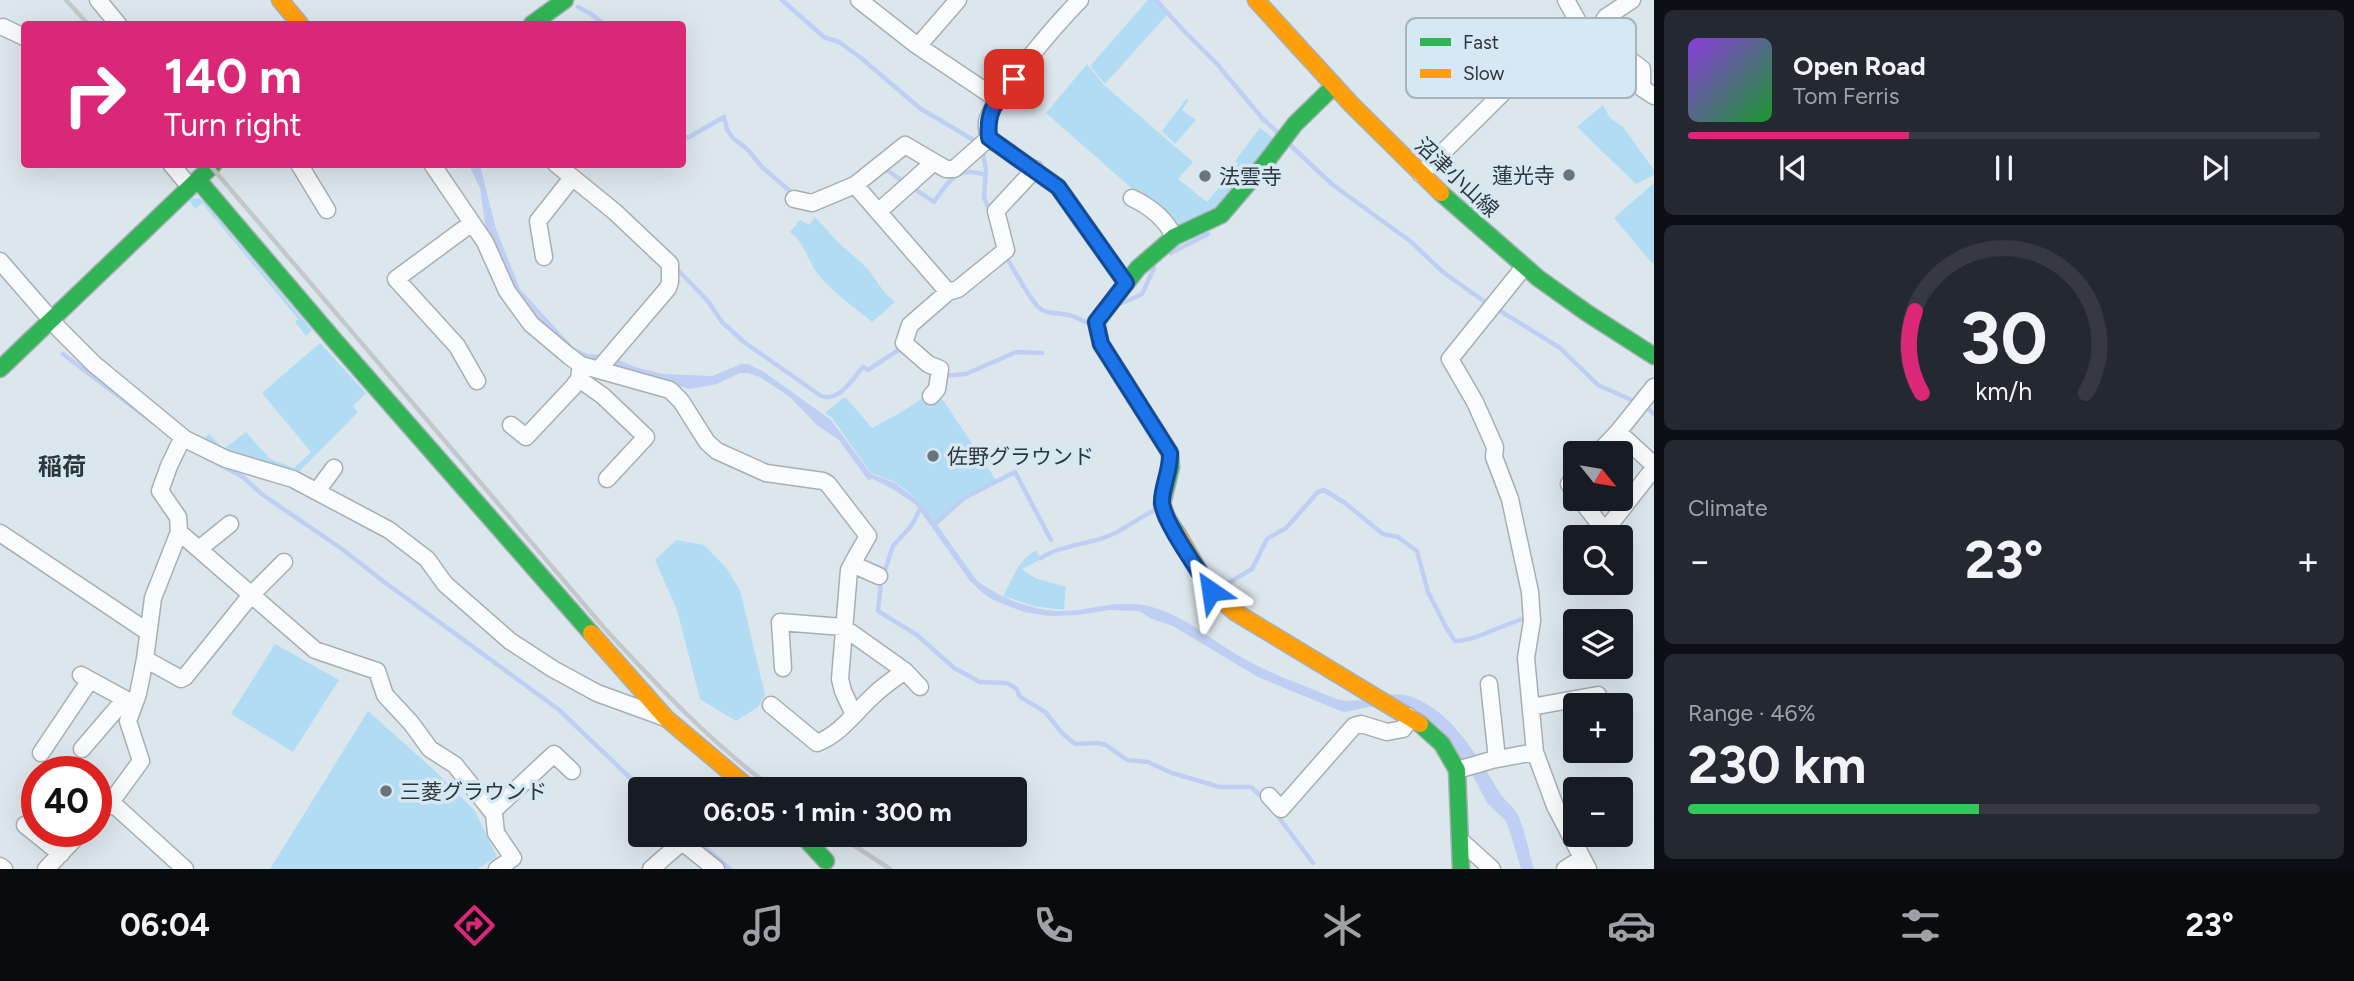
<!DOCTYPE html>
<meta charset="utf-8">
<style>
body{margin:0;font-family:Figtree,"Noto Sans JP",sans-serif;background:#242831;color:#f1f3f6;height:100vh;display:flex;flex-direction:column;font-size:26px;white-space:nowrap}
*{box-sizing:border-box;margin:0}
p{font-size:23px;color:#9ea1a6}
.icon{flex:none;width:38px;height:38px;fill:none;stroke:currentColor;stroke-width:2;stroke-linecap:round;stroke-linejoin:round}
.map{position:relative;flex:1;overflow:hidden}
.drawer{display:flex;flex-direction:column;gap:10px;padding:10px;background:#0d0f14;width:700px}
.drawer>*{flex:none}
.top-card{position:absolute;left:21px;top:21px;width:665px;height:147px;border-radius:7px;box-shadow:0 7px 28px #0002;background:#db2777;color:#fff;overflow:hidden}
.needle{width:46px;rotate:120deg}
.buttons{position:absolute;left:1563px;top:441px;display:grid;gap:14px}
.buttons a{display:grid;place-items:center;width:70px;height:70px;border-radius:7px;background:#171b24;box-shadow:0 7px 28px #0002;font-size:35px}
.speed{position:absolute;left:21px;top:756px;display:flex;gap:14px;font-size:35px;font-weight:700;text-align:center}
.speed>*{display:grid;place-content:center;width:91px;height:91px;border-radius:50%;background:#171b24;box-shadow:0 7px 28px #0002;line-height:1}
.speed .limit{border:10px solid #d22;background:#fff;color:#111}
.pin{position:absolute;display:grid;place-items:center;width:60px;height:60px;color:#fff;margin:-30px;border-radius:14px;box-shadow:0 4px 10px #0006}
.me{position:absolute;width:77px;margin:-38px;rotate:328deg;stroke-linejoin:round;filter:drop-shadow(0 0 5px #0008)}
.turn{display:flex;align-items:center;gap:24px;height:147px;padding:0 28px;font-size:32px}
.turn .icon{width:91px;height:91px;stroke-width:2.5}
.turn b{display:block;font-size:49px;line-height:60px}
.big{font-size:52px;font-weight:700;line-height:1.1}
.drawer .tile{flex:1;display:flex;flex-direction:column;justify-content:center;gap:10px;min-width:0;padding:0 24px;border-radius:10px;background:#242831}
.drawer .dial{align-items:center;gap:0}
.dial svg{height:182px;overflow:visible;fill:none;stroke:#363941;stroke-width:7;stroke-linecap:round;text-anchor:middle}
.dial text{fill:#f1f3f6;stroke:none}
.song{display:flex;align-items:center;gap:21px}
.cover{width:84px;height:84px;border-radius:10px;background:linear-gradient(135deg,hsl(270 70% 55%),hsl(130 70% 35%))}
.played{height:7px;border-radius:4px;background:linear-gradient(90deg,#db2777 35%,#363941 35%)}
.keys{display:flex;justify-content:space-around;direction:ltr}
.heat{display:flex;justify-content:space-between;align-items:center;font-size:38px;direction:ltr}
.charge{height:10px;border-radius:5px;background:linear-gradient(90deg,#34c759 46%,#363941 0)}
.trip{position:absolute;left:628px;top:777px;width:399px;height:70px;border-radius:7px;background:#171b24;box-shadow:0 7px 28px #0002;font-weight:700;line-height:70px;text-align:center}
.tab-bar{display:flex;height:112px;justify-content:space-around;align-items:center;background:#090b0e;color:#9ea1a6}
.tab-bar .icon{width:49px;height:49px}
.tab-bar .selected{color:#db2777}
.tab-bar b{font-size:32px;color:#f1f3f6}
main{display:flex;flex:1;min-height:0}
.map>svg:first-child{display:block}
.green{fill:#b2dcf4}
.water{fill:#bfcef3}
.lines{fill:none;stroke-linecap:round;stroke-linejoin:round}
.stream{stroke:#bfcef3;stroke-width:4.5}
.street-casing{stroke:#a7afb3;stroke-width:19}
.fast-casing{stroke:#a7afb3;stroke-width:19}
.slow-casing{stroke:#a7afb3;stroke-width:19}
.street{stroke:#fafbfc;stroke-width:16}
.fast{stroke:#30b455;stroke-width:16}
.slow{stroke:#ff9f0a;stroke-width:16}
.rail{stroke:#c5c8ca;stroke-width:4.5}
.route-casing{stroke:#114b97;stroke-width:18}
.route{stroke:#1a73e8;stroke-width:12}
.poi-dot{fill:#6c7479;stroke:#d6e8f3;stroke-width:2.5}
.labels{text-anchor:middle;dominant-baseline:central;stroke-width:7;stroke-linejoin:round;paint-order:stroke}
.poi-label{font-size:21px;fill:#2f363b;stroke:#d6e8f3;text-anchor:start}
.street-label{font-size:21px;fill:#2f363b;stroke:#d6e8f3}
.quarter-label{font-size:24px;font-weight:bold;fill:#2f363b;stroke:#d6e8f3}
.key{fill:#d6e8f3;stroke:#a4b3bc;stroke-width:2}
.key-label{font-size:19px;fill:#2f363b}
</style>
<main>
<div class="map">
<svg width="1654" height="869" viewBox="0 0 1654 869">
<rect width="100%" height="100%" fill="#dce7ed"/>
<path class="green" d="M1148 0H1155L1167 15 1105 84 1090 66Z
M1087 64 1104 85 1193 162 1178 179 1207 202 1238 164 1235 161 1260 128 1276 140 1222 209 1178 229 1046 113Z
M1186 99 1189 100 1182 110 1196 120 1175 144 1162 131Z
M1603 105 1610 118 1623 127 1654 170V175L1636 184 1577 127Z
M1654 183V263H1652L1614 218Z
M196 198 201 199 312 330 306 336 295 322 298 319 202 203 195 209 189 200Z
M815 217 838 242 868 269 885 293 895 302 872 322C854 307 832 292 817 273 807 259 804 242 790 232L800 220 809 225Z
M320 343 366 393 353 406 358 412 295 476 199 443 209 434 224 449 246 432 270 459 294 468 311 452 262 393Z
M928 394 937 395 943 400 996 480 964 497 936 523 922 505 906 490 895 482 871 473 832 418 825 413 843 398H846L872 428 905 410Z
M676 540 704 545 727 569 740 590 765 695 758 707 736 721 700 699 677 610 655 560Z
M1036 550 1041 559 1022 569 1035 578 1066 587 1064 610 1034 606 1003 596C1014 578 1017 561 1036 550Z
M275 644 339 680 293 752 231 714Z
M368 711 434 770 475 811 497 857 477 869H270Z"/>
<path class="water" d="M469 165H480L496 229 520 289 573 347 588 354 608 355 635 367 663 374 712 376 741 364H748L764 372 831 420 871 474 895 483 922 504 977 581C1005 601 1042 615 1078 610 1104 606 1132 599 1158 609 1188 619 1213 641 1241 657 1272 675 1307 687 1340 700 1361 705 1382 691 1404 695 1448 704 1478 757 1499 792 1504 800 1512 805 1516 812 1524 823 1529 855 1534 869H1521L1509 829 1505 820 1487 803 1471 772 1395 706 1369 707 1345 712 1338 710 1258 677 1173 626 1152 619 1139 611 1109 610 1079 615 1049 616 1024 612 993 600 983 593 970 581 916 505 896 491 873 479 868 480 839 440 817 425 790 397 760 377 748 373H740L717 384 690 389 582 360 518 302 486 230 480 188Z"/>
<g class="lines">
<path class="stream" d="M782 0 824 37 839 42 861 58 921 109 977 142
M1156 0 1183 30 1217 64 1262 118 1278 133
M578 7 591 14 604 24
M682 138 689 137 724 117 727 130 733 138 748 150 763 168 792 193
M1289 144 1333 185 1410 241 1443 272 1489 305
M982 149 986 170 984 197 990 212
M882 167 934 202C948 181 958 165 985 175
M1171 253 1208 234
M1005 256C1014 268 1032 305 1042 310 1050 314 1060 313 1069 315 1076 317 1083 321 1090 324
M675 267 707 300 722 322 744 342 821 396C838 403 853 379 863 367L865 368
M1122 303 1142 294 1154 268
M1497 309 1560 348 1598 385 1636 402
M63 354 158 426
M868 370 900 349 903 351
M943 376 966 374 1016 352 1042 353
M1644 405 1654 414
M207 458 243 477 263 495 342 549 383 581 558 709 642 789
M921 507 912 525 893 546 881 582 878 611 917 635 954 668 980 682 1007 683 1017 689 1019 696 1045 712 1062 733 1075 744 1098 743 1106 745 1127 760 1148 762 1172 773 1220 787H1251L1264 799
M934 525 964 498 1015 472 1051 540
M1041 558C1063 544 1090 545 1113 534 1129 527 1140 516 1156 510
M1220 588 1252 569 1267 539 1286 528 1318 492 1324 490 1345 503 1383 534 1398 537 1417 551 1428 592 1447 629 1455 641C1477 641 1504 623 1527 618
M1274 811 1313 863
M690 835 730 869"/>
<defs>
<path id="street" d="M98 0 118 24
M859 0 915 44 997 99
M1566 0 1581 27
M1632 0 1606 17 1600 26 1609 44 1642 69V88L1654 96
M3 27 24 37
M918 46 958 0
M989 138 1058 187 1126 283
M171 164 190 187
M299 164 327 210
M432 164 485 242 507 291 531 324 569 356 581 365 670 390 681 401 707 442 717 451 766 473 823 481 828 484 868 536 852 564 879 576
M556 164 615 212 670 264V282L668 288 599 369
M1421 174 1549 47C1568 33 1575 27 1600 26
M855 185 948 292
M1132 198C1149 206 1166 219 1174 237
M794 199 812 203 855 185 905 145 946 169H954L989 138C988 134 986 127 987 122 990 100 1061 19 1080 0
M878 212 934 162
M472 223 396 279 457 346 477 381
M544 257 538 221 572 178
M0 261 60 330 94 364 185 439 181 441 169 466 160 491 178 517 179 532 153 598 145 659 138 694 128 721 141 761 111 802 96 817
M579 379 603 396 646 437 607 479
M931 396 937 389 940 369 928 364 904 343 910 325 948 292 958 289 1006 250 996 211 1035 169
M511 425 526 437 573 387 579 379 580 371
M1618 432 1654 465
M185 439 226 459 293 479 389 530 427 559 445 584 510 641 553 669 597 693 663 717
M1598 453 1618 432 1654 387
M1575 477 1569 484 1575 492
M317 491 334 468
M1580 499 1605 531 1654 468
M179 532 315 650 377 671 385 695 411 723 430 749 455 765 494 814 496 833 513 858 497 869
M0 533 148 632
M199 549 230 524
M852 564 849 570 840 679 843 691 854 715
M145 659 181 679 185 677 251 595 284 562
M783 668 780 622 843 627 905 671 920 687
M81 675 125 699
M1489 684 1497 759
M771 705 817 743C841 734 856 711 874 695 883 686 895 678 905 671
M1531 707 1598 695
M82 749 125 699 134 705
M1535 752 1555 806 1588 869
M41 753 90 680
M1457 770 1492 760 1535 752 1526 658 1532 621 1530 592 1510 499 1494 457 1495 447 1475 402 1450 359 1524 267
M1269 796 1281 809 1354 726 1361 724 1387 732 1403 729 1407 723 1408 716
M111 802 185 869
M493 811 554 754 572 771
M25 825 61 854
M1460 840 1492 869
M0 866 4 869
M46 869 82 831
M651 869 682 842 716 869
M1565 869 1581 859"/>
<path id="fast" d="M532 24 565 0
M198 180 336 342 591 633
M1441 193 1538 278 1587 313 1654 356
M0 369 214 164
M1178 535 1167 518 1162 504 1171 467 1170 453 1101 344 1096 322 1138 268 1174 237 1221 215 1263 166 1295 124 1333 87
M1420 724 1442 744 1457 770 1461 869
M802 835 826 861"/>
<path id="slow" d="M280 0 300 24
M1256 0 1351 104 1441 193
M1178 535 1211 591 1235 612 1420 724
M591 633 666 718 750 789"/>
</defs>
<use href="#street" class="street-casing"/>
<use href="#fast" class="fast-casing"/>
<use href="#slow" class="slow-casing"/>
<use href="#street" class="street"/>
<use href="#fast" class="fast"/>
<use href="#slow" class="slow"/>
<path class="rail" d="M66 0 88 24
M209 164 606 630C659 687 712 744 774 789
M838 835 890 869"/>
</g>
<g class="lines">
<defs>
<path id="route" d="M1014 79C997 100 986 110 989 138L1058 187 1126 283 1096 322 1101 344 1170 453C1171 471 1161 488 1162 503 1165 525 1199 570 1211 591"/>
</defs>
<use href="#route" class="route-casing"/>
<use href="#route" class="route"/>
</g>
<g class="poi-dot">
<circle cx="1569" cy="175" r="7"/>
<circle cx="1205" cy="176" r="7"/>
<circle cx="933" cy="456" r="7"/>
<circle cx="386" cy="791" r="7"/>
</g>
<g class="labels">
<g class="poi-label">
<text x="1555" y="175" text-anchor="end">蓮光寺</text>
<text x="1219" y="176">法雲寺</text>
<text x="947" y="456">佐野グラウンド</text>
<text x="400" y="791">三菱グラウンド</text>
</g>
<g class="street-label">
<text transform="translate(1457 177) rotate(43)">沼津小山線</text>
</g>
<g class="quarter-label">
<text x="62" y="466">稲荷</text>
</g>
</g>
<rect x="1406" y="18" width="230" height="80" rx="10" class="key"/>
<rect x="1420" y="38" width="31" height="8" fill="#30b455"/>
<rect x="1420" y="69" width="31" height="9" fill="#ff9f0a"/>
<g class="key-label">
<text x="1463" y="49">Fast</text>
<text x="1463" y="80">Slow</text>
</g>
</svg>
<div class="buttons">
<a><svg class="needle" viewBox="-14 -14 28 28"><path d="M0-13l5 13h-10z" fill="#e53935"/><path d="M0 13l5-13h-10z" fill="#9ea1a6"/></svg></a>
<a><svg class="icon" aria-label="search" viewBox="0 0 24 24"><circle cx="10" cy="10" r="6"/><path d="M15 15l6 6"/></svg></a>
<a><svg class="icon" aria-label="layers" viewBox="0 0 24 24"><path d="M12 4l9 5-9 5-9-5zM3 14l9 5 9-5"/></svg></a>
<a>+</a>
<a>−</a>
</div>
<div class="speed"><div class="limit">40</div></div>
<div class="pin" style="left:1014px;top:79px;background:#d93025"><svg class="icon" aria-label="arrive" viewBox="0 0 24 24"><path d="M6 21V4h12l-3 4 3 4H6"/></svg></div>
<svg class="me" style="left:1211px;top:591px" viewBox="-20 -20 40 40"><path d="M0-17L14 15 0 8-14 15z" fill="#1a73e8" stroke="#fff" stroke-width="4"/></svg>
<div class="trip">06:05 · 1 min · 300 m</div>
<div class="top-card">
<div class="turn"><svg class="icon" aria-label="right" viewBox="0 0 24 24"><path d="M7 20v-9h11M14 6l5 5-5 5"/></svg><div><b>140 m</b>Turn right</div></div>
</div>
</div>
<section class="drawer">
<div class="tile">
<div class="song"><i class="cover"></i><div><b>Open Road</b><p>Tom Ferris</p></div></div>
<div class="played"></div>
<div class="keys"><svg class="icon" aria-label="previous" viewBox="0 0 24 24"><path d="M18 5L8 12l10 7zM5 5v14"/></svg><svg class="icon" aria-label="pause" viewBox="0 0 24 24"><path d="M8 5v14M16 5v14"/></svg><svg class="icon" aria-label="next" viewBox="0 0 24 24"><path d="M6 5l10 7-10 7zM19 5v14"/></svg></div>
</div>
<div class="tile dial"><svg viewBox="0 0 100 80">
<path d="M14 69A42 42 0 1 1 86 69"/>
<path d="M14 69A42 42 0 0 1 11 33" stroke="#db2777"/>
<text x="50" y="56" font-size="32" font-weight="700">30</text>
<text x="50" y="72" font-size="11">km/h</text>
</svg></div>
<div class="tile"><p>Climate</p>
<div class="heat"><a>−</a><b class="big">23°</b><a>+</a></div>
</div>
<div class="tile"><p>Range · 46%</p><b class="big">230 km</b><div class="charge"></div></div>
</section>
</main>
<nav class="tab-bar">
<b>06:04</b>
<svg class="icon selected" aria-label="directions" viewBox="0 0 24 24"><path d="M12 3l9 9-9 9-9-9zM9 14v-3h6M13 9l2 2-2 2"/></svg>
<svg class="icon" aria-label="music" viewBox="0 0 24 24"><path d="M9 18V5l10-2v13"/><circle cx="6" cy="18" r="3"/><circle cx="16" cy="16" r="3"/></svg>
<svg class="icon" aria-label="phone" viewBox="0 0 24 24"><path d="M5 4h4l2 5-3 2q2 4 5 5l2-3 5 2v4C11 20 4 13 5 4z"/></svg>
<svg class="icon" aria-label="climate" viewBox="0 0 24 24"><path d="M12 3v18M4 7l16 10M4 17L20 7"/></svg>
<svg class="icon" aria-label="car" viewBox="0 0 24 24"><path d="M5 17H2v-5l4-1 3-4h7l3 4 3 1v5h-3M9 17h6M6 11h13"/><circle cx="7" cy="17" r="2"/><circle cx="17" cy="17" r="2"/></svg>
<svg class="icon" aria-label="filters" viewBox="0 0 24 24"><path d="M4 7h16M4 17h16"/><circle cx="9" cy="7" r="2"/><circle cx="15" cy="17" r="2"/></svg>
<b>23°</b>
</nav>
